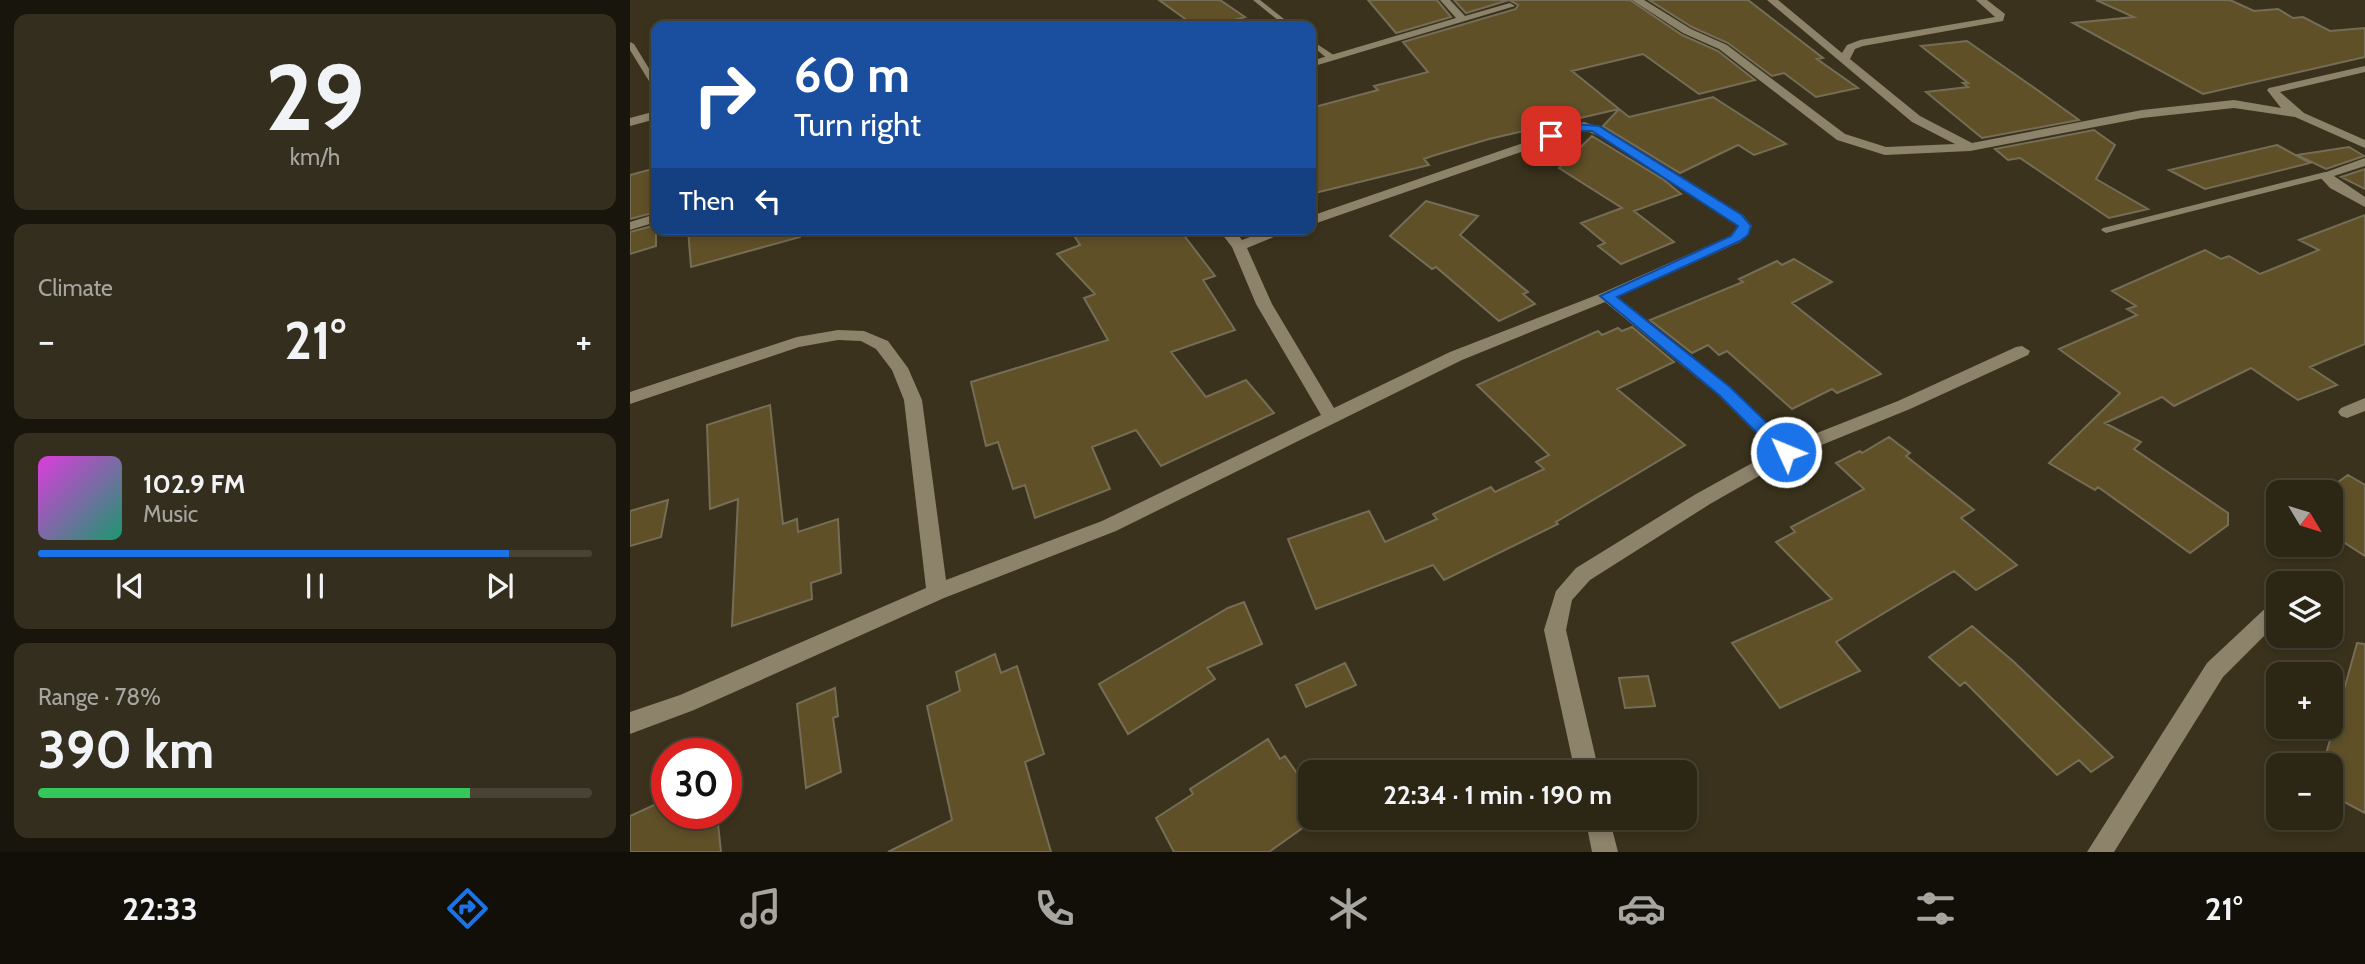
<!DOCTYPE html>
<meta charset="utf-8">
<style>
body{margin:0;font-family:Cabin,sans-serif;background:#342e1e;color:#f1f3f6;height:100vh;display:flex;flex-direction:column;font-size:26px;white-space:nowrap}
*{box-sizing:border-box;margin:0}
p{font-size:23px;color:#a6a5a0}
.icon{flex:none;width:38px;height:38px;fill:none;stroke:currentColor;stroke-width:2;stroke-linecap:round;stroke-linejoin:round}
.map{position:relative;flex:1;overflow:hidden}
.sheet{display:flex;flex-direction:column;gap:14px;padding:14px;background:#18150c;width:630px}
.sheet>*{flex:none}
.hud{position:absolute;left:21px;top:21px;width:665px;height:214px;border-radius:14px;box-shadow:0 4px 10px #0003,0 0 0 2px #484334;background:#1a4fa0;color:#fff;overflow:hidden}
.needle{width:46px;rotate:128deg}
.controls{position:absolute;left:1636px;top:480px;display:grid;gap:14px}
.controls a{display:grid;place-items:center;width:77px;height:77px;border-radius:14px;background:#2c2615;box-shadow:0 4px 10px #0003,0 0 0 2px #484334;font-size:35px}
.speed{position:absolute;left:21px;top:738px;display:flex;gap:14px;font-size:35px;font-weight:700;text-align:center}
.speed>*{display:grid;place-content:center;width:91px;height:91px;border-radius:50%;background:#2c2615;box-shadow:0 4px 10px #0003,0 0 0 2px #484334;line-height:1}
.speed .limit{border:10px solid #d22;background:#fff;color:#111}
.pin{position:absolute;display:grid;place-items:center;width:60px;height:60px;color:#fff;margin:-30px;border-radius:14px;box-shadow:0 4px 10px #0006}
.me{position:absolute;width:77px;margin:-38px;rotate:314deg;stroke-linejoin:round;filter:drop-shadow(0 0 5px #0008)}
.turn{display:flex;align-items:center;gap:24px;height:147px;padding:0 28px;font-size:32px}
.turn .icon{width:91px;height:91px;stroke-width:2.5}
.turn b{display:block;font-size:49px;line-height:60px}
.then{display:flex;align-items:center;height:66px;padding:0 28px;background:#0003;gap:14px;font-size:26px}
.big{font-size:52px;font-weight:800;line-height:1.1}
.sheet .widget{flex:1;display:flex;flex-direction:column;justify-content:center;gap:10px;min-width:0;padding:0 24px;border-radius:14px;background:#342e1e}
.sheet .dial{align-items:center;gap:0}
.dial b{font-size:91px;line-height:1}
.song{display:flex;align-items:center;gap:21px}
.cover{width:84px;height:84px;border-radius:10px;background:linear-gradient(135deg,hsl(300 70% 55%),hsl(160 70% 35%))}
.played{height:7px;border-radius:4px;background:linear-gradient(90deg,#1a73e8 85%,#484334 85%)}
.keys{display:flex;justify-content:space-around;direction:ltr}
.heat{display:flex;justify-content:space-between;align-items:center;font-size:38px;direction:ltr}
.charge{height:10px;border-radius:5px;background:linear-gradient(90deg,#34c759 78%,#484334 0)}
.trip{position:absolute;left:668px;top:760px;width:399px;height:70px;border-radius:14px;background:#2c2615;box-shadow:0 4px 10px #0003,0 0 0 2px #484334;font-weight:800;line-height:70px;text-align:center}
.tab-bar{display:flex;height:112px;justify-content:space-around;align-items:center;background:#120f08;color:#a6a5a0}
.tab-bar .icon{width:49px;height:49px}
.tab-bar .current{color:#1a73e8}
.tab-bar b{font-size:32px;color:#f1f3f6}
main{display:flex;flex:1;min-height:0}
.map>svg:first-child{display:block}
.building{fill:#5f5028;stroke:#766d56;stroke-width:2}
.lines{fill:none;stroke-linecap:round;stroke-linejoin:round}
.service{fill:#8d836b;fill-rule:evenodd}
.minor{fill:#8d836b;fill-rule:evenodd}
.route{fill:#1a73e8;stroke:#114b97;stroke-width:2}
</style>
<main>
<section class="sheet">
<div class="widget dial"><b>29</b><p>km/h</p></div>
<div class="widget"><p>Climate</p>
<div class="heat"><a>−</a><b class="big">21°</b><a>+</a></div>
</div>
<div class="widget">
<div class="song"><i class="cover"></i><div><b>102.9 FM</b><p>Music</p></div></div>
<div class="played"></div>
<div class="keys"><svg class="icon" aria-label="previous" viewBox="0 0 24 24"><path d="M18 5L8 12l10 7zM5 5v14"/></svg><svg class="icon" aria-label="pause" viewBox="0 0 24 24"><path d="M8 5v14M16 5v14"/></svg><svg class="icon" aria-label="next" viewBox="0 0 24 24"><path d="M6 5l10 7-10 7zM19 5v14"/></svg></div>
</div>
<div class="widget"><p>Range · 78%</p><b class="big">390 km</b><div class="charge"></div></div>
</section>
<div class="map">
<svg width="1735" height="852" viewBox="0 0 1735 852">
<rect width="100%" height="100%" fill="#3a321c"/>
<path class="building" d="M529 0H590L615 17 582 26H565Z
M738 0H807L821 17 766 33Z
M824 0H1000L1052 35 1088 51 1125 80 1069 94 1013 54 942 71 989 109 859 139 802 156 794 159 799 165 681 194V108L748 90 744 86 798 72 773 42 886 9 888 5 879 0 836 13Z
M1019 0H1118L1193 58 1187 59 1228 88 1186 97 1154 73 1142 76 1098 43 1062 27Z
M1466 0H1600L1624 11 1648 9 1663 18 1673 17 1700 31 1735 28V57L1573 94 1443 23 1504 17Z
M1337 41 1406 89 1449 120 1352 138 1296 92 1338 87 1333 83H1338L1291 46Z
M1083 97 1156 144 1124 155 1108 145 1050 173 973 126 989 109 999 117Z
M1464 130 1485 145 1466 179 1518 209 1479 218 1390 158 1378 160 1365 149Z
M962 136 1034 180 1051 194 1004 211 1044 242 991 264 968 246 975 243 951 223 992 208 929 168Z
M1647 145 1680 163 1575 189 1539 170Z
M1719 147 1734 156 1696 169 1667 155Z
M26 168V212L0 219V175Z
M1735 169V189L1711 177Z
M796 201 848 216 830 235 898 292 893 294 905 304 869 321 806 267 802 269 760 236Z
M1735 215V344L1680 367 1707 385 1668 400 1621 368 1544 406 1532 397 1475 423 1511 442 1504 449 1598 513V525L1560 553 1468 487 1465 490 1419 463 1490 393 1429 349 1507 315 1497 309 1506 306 1482 291 1575 250 1591 259 1599 256 1630 274 1689 250 1669 240Z
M26 225V246L0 254V232Z
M58 229H169L170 237 61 267Z
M440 229H549L585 276 573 280 605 330 541 352 576 397 616 380 644 413 531 466 506 430 462 447 480 489 405 518 395 485 383 489 368 442 356 446 341 382 478 340 454 298 465 294 427 254 450 245Z
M1164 259 1202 282 1162 303 1251 374 1207 393 1202 389 1162 409 1097 351 1089 355 1078 345 1062 353 1020 320 1113 282 1109 279 1147 261 1152 265Z
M1002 327 1044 362 987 389 1055 445 926 522 928 524 814 580 803 565 686 609 658 539 739 511 755 542 807 519 803 514 861 487 865 492 914 469 906 462 919 455 847 385 968 331 972 335 988 328 992 331Z
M140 405 153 524 167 519 168 532 208 519 211 573 181 583 182 599 102 626 108 499 80 509 77 425Z
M1259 437 1280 453 1276 456 1344 510 1331 518 1387 565 1346 590 1324 571 1206 642 1230 671 1150 708 1102 643 1202 599 1146 542 1165 532 1161 527 1234 489 1206 463 1230 451 1232 453Z
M1718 475 1735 485V556L1701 534V487Z
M38 500 31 537 0 546V511Z
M614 602 632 644 577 668 585 679 498 734 469 684 598 608Z
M1342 626 1384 662 1483 757 1461 772 1449 760 1427 775 1335 682 1330 686 1299 657Z
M1727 643 1735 644V813L1701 795V765H1693Z
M365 654 371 673 387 666 414 754 395 762 421 852H258L322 820 297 706 330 691 326 672Z
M715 663 726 685 676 707 666 685Z
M1018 676 1025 706 995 708 989 678Z
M205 688 208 716 203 718 211 772 176 788 167 704Z
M638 739 650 759 655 756 673 782 669 786 681 805V817H688L639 852H544L526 818 563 794 560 789Z
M37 799V814H87L91 852H0V816Z"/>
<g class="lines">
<path class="service" d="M623 0H630L663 26H655Z
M681 40 705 56V60H699L681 45Z
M0 42 4 44 26 80V88L22 86 0 50Z
M1695 172 1700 175 1698 177 1476 233 1471 230 1473 228Z"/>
<path class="minor" d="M810 0H820L835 16 880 3 885 6 681 67V61L826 18Z
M1002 0H1014L1061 29 1097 45 1215 134 1256 147 1325 144 1282 122 1137 0H1148L1212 53 1217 45 1230 40 1365 17 1346 0H1357L1375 14 1373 21 1233 46 1225 49 1220 59 1290 116 1342 143 1512 110 1604 100 1651 108 1637 90 1639 88 1735 66V72L1650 92 1674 113 1735 140V148L1665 117 1604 108 1512 118 1340 151 1255 155 1207 140 1089 49 1053 33Z
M26 111V119L0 126V118Z
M954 122 977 130 1113 215 1122 226 1118 235 1110 242 988 297 1100 387 1159 444 1268 401 1386 347 1392 346 1400 351 1398 355 1280 409 1162 457 1080 504 960 580 942 600 936 630 969 772H945L914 630 926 591 946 568 1066 494 1144 451 1088 395 975 302 832 360 486 531 314 598 64 710 0 734V712L50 695 296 588 274 400 262 370 246 349 231 341 208 340 169 347 0 404V392L167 337 208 330 234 331 258 341 278 368 292 400 316 580 472 521 691 415 626 304 602 247 588 229H603L612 240 642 229H663L617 248 642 304 704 408 820 352 972 293 1100 236 1108 226 1103 221 969 136 954 130 681 225V216Z
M1735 158V166L1704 176 1735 197V207L1700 188 1688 175Z
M26 214V222L0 230V222Z
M1735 398V411L1717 418 1711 416 1708 412 1711 408Z
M1680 570 1687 572 1690 578 1688 583H1665L1673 572Z
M1648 600V622L1593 677 1484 852H1457L1577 663 1641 603Z
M955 817H979L988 852H962Z"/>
</g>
<path class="route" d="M946 124 969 126 1112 215 1121 226 1118 235 1110 241 987 297 1100 387 1162 447 1164 452 1162 456H1150L1089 395 970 296 1101 236 1108 226 962 131H947L921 139 915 136Z"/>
</svg>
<div class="controls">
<a><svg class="needle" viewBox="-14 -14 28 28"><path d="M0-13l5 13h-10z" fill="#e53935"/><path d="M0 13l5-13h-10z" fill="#a6a5a0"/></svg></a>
<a><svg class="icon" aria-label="layers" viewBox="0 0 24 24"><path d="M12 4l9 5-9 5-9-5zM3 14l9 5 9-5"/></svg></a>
<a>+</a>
<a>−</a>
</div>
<div class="speed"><div class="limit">30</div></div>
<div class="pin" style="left:921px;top:136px;background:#d93025"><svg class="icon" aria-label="arrive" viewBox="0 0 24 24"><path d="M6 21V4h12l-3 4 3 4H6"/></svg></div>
<svg class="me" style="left:1156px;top:452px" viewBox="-20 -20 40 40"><circle r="17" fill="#1a73e8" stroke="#fff" stroke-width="3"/><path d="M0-11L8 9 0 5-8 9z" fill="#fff"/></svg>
<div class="trip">22:34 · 1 min · 190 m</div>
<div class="hud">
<div class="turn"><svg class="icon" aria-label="right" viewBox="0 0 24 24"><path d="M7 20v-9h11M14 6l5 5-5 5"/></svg><div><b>60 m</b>Turn right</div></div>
<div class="then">Then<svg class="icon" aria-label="left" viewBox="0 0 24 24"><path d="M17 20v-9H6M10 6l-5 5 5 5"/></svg></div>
</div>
</div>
</main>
<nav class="tab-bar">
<b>22:33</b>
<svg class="icon current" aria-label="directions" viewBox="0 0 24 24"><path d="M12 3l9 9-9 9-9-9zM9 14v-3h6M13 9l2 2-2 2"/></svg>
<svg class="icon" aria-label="music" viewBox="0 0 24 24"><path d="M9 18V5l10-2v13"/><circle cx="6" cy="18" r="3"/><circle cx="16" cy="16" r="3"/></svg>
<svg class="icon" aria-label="phone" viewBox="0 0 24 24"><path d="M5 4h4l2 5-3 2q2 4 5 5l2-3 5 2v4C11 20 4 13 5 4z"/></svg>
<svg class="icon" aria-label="climate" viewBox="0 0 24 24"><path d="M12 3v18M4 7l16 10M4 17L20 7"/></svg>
<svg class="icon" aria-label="car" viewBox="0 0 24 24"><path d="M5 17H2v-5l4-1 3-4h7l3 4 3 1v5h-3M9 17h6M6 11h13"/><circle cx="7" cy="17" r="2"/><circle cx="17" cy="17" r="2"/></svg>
<svg class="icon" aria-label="filters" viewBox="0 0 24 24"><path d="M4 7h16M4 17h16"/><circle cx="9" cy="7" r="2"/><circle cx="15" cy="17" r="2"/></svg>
<b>21°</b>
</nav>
